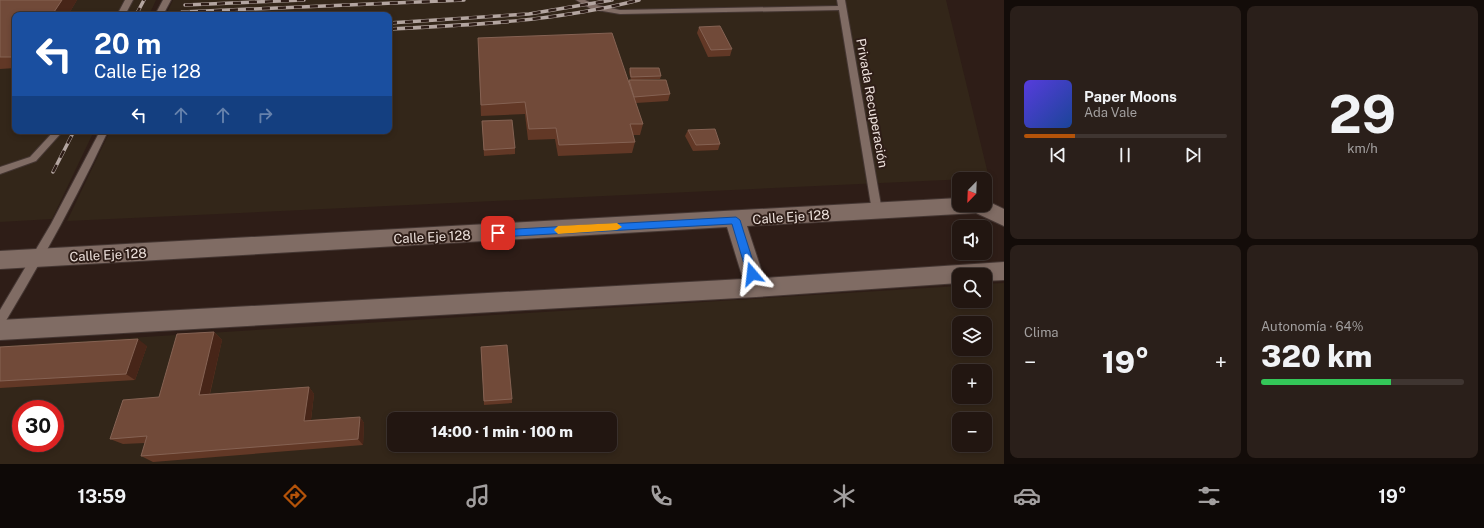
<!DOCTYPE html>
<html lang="es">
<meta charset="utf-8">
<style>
body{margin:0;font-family:"Public Sans",sans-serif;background:#2a1f1a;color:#f1f3f6;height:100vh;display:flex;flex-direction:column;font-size:15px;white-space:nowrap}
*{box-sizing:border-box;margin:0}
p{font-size:13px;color:#a29f9f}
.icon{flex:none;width:22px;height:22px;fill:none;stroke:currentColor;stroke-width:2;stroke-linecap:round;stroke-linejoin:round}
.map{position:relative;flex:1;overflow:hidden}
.details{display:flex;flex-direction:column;gap:6px;padding:6px;background:#130c09;width:480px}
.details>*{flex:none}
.banner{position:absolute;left:12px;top:12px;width:380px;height:122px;border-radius:8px;box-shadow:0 2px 6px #0003,0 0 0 1px #3f3531;background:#1a4fa0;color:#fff;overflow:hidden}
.needle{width:26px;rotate:203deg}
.controls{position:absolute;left:952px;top:172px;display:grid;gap:8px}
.controls a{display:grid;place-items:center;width:40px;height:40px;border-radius:8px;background:#221611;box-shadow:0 2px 6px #0003,0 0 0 1px #3f3531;font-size:20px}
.speed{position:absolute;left:12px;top:400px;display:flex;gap:8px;font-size:20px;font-weight:700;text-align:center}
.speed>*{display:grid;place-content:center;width:52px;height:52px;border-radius:50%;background:#221611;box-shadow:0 2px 6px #0003,0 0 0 1px #3f3531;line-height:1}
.speed .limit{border:6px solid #d22;background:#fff;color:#111}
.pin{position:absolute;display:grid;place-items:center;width:34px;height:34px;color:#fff;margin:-17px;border-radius:8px;box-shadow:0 2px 6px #0006}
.me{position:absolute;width:44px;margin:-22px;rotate:343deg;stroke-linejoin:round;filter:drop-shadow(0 0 3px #0008)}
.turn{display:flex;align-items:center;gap:14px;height:84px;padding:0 16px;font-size:18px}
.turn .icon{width:52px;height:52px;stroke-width:2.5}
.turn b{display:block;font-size:28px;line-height:34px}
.lanes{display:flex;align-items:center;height:38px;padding:0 16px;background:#0003;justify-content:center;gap:20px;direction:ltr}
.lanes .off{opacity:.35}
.big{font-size:30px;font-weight:800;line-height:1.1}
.details .card{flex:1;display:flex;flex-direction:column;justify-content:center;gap:6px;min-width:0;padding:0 14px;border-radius:8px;background:#2a1f1a}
.details .dial{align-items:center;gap:0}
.dial b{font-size:52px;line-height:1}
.song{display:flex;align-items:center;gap:12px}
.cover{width:48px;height:48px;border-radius:6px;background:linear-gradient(135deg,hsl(250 70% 55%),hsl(220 70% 35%))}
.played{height:4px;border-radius:2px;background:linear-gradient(90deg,#b45309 25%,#3f3531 25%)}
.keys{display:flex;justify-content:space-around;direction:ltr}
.heat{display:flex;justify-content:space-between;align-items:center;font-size:22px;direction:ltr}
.charge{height:6px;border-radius:3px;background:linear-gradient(90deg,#34c759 64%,#3f3531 0)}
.details .tiles{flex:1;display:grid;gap:6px;grid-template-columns:repeat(2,1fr)}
.trip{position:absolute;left:387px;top:412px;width:230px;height:40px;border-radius:8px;background:#221611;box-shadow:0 2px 6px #0003,0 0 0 1px #3f3531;font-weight:800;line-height:40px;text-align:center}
.tabs{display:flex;height:64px;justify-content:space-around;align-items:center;background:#0e0907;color:#a29f9f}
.tabs .icon{width:28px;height:28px}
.tabs .on{color:#b45309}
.tabs b{font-size:18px;color:#f1f3f6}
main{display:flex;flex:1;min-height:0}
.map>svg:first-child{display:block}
.industrial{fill:#332619;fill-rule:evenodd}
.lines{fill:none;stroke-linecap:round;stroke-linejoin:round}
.lane-casing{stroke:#453733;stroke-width:2}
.street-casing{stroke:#453733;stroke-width:2}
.lane{fill:#806c64;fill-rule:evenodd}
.street{fill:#806c64;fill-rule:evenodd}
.rail-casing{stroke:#b3a5a0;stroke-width:3.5}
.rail{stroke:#2e1d17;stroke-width:2.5;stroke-dasharray:8;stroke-linecap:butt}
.wall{fill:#623826}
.shaded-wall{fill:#472518}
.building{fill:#714a39;stroke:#856253}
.route{fill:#1a73e8;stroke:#114b97}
.slow{fill:#f59e0b}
.labels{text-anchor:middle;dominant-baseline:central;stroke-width:4;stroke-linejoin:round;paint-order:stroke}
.street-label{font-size:13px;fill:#ede1dc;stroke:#2e1d17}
</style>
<main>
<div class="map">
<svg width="1004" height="464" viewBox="0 0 1004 464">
<rect width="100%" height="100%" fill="#2e1d17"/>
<path class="industrial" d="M0 0H156L149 15H15V131H94L52 219 0 222Z
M173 0H946L989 178 67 221 110 131H389V15H166Z
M1004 283V464H0V346L959 286V301H985V284ZM959 323H985V349H959ZM959 371H985V397H959ZM21 409H55V443H21ZM394 419H610V445H394ZM959 419H985V445H959Z"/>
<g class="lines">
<defs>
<path id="lane" d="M125 0H133L125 15H117Z
M163 0H171L163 15H155Z
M576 0H585L596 5 620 10 838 6 837 0H845L882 211 880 214H874L872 211 839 10 620 14 591 9Z
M54 131H63L36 161 0 174V167L30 157Z
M100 131H108C77 197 42 261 4 324L0 325V310L51 224Z"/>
<path id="street" d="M959 198V205H985V200L1004 209V226L976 213 747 226 764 278 1004 262V280L985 281V275H959V283L756 297 0 340V320L743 279 727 227 0 269V251Z"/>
</defs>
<use href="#lane" class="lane-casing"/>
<use href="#street" class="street-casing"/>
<use href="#lane" class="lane"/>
<use href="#street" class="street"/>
<defs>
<path id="rail" d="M185 5 304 0
M182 12 464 0
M136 15 144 0
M389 23 529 14 612 0
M389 29C474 25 557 21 639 0
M53 172 74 131"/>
</defs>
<use href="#rail" class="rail-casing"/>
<use href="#rail" class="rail"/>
</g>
<path class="wall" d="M0 0H77L68 15H15V68L0 69Z
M699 27 732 49 730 56 708 57 697 33Z
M478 38 629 82V80H631L629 72 630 68 661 76 660 79 633 80 670 94 668 101 636 103 643 124 640 135H633L635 142 632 153 558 156 555 139 528 140 525 114 481 116Z
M482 121 515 148V154L484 156Z
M688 130 720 144 718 150 693 151 685 136Z
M214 332 222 340 210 394 309 387 314 394 311 420 360 417 364 423 363 445 153 462 141 456 145 443 123 444 110 439 159 397Z
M147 346 135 380 0 388V347Z
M481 347 512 399V403L484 405Z"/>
<path class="shaded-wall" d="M62 0H77L68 15H52Z
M214 332 222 340 208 401 199 395Z
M138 339 147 346 135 380 126 374Z
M309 387 314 394 310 427 304 421Z
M360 417 364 423 363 445 358 439Z"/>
<path class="building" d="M0 0H62L52 15H15V57H0Z
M720 26 732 49 711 50 699 27Z
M612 33 643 124H630L635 142 559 145 556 128 529 129 525 102 481 105 478 38Z
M630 68H659L661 76 631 77Z
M629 80H666L670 94 634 97Z
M512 120 515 148 484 150 482 121Z
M715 129 720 144 696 145 688 130Z
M214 332 199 395 309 387 304 421 360 417 358 439 141 456 147 436 110 439 123 400 159 397 177 334Z
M138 339 126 374 0 381V347Z
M507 345 512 399 484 401 481 347Z"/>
<path class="route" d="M736 217 740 220 757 274 752 278 747 274 732 224 498 237 493 233 498 230Z"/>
<path class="slow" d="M617 223 622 227 617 230 558 234 554 230 558 226Z"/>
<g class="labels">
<g class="street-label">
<text transform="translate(872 103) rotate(80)">Privada Recuperación</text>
<text transform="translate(791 217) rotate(-4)">Calle Eje 128</text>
<text transform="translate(432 237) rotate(-3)">Calle Eje 128</text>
<text transform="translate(108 255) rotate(-3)">Calle Eje 128</text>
</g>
</g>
</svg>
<div class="controls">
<a><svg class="needle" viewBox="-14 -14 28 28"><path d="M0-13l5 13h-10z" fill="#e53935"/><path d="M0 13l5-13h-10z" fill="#a29f9f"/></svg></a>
<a><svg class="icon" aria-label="sound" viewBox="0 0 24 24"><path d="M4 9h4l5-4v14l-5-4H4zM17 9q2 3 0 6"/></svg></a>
<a><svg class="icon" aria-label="search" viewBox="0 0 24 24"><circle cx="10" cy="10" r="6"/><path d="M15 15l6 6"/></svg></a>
<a><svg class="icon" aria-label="layers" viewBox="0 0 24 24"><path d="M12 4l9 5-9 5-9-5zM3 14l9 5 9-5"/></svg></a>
<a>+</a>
<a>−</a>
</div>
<div class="speed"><div class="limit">30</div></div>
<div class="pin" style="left:498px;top:233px;background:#d93025"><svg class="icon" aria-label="arrive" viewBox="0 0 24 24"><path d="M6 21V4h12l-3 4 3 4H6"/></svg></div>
<svg class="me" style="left:752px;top:274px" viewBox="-20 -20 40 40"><path d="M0-17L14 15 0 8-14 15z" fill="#1a73e8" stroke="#fff" stroke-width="4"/></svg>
<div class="trip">14:00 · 1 min · 100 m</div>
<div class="banner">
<div class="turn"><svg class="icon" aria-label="left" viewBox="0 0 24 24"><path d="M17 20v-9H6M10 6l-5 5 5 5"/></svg><div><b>20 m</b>Calle Eje 128</div></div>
<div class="lanes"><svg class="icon" aria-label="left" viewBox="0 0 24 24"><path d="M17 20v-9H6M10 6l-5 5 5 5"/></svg><svg class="icon off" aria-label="ahead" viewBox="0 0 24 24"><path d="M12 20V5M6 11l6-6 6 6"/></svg><svg class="icon off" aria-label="ahead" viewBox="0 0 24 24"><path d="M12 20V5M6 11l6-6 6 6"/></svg><svg class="icon off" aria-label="right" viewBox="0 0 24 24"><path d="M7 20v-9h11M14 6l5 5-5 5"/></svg></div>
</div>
</div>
<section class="details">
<div class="tiles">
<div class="card">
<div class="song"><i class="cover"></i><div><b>Paper Moons</b><p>Ada Vale</p></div></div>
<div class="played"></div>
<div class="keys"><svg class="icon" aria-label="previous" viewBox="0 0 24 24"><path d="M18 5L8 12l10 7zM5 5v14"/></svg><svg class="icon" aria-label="pause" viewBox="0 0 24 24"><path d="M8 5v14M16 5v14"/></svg><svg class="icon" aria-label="next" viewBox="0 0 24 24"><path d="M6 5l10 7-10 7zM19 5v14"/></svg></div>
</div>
<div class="card dial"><b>29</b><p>km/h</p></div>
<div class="card"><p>Clima</p>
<div class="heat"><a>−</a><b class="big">19°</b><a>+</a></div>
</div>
<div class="card"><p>Autonomía · 64%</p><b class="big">320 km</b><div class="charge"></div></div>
</div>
</section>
</main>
<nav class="tabs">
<b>13:59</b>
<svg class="icon on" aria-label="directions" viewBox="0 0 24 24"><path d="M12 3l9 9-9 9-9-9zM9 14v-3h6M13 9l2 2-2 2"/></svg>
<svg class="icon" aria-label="music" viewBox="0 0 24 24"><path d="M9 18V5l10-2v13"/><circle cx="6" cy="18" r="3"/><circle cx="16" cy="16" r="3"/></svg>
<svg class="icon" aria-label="phone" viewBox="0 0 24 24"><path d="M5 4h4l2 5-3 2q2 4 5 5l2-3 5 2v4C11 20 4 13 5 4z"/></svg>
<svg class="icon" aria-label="climate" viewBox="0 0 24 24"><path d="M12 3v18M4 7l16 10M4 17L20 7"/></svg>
<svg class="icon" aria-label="car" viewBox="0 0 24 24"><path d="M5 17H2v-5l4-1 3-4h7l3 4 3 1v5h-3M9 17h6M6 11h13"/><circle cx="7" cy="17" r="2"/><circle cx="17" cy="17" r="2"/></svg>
<svg class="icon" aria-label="filters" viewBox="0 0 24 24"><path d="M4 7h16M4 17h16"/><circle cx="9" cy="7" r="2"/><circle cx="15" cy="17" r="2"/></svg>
<b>19°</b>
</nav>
